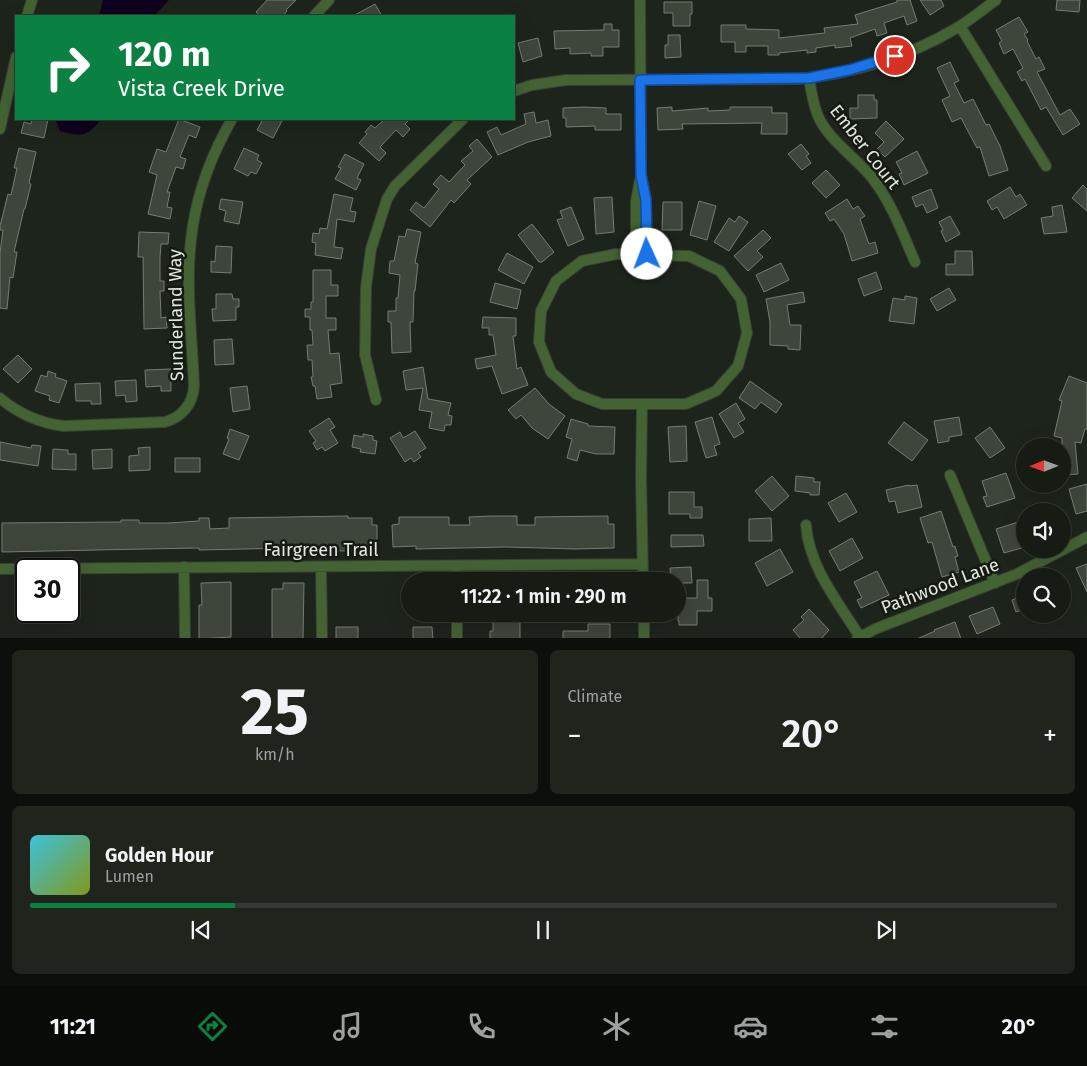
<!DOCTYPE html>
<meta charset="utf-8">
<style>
body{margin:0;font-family:"Fira Sans",sans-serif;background:#1f241d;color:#f1f3f6;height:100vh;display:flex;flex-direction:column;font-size:19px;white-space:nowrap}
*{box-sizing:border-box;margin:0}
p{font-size:16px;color:#9ea1a0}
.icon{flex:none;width:28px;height:28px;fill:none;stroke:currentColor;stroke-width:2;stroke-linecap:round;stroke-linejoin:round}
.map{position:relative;height:638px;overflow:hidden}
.drawer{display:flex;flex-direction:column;gap:12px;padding:12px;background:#0c0f0b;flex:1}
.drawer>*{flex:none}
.guide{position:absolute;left:15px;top:15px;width:500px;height:105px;border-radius:0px;box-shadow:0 5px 20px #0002,0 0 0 1px #353934;background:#0b8043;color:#fff;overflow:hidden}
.needle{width:32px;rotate:269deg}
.buttons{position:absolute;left:1016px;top:438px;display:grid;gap:10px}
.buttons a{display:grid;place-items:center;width:55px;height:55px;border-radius:50%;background:#161b14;box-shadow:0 5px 20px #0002,0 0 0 1px #353934;font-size:25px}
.speed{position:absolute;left:15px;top:558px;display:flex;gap:10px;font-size:25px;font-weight:700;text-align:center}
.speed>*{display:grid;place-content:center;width:65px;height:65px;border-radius:50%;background:#161b14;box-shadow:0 5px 20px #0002,0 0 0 1px #353934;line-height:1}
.speed .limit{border:2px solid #111;border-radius:8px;background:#fff;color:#111}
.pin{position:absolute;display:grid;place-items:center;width:42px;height:42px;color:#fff;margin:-21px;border:2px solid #fff;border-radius:50%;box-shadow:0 1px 5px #0007}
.me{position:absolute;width:55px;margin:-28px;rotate:358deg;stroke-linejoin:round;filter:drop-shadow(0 0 4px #0008)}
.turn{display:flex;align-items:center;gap:18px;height:105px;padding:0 20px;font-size:22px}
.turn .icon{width:65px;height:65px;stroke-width:2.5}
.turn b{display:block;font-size:35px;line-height:42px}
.big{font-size:38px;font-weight:600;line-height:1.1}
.drawer .widget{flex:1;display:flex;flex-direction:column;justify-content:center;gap:8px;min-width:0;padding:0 18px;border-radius:8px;background:#1f241d}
.drawer .dial{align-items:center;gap:0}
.dial b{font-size:65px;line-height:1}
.song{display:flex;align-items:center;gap:15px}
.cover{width:60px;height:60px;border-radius:8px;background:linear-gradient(135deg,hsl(190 70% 55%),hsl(70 70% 35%))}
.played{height:5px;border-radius:2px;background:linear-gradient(90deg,#0b8043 20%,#353934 20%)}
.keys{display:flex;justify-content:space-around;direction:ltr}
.heat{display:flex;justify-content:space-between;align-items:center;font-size:28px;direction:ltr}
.drawer .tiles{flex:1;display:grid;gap:12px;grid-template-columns:1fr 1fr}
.widget:last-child{grid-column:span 2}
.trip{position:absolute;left:401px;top:572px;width:285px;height:50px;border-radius:25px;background:#161b14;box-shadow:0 5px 20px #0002,0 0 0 1px #353934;font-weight:600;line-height:50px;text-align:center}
.tab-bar{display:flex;height:80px;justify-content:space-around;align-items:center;background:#090b08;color:#9ea1a0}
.tab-bar .icon{width:35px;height:35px}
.tab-bar .active{color:#0b8043}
.tab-bar b{font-size:22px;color:#f1f3f6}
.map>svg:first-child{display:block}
.water{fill:#0f001f}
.building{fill:#3e453b;stroke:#757d72}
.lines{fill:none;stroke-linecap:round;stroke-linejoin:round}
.minor-casing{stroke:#393f37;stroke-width:12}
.minor{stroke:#436333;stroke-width:10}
.route-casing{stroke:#114b97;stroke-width:12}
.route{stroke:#1a73e8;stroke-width:9}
.labels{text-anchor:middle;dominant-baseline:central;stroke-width:5;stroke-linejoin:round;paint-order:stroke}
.street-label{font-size:18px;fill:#e3e7e1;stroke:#141b12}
</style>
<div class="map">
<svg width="1087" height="639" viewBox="0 0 1087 639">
<rect width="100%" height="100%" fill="#1d241b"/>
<path class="water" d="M103 0H169L154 16H99Z
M55 119H101C88 137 81 137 60 131Z"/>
<path class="building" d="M267 0H296L286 10 287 11 283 16H261L256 12Z
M897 0H910L917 21 907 25 904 16 884 23 887 33 877 36 875 29 850 38 852 46 835 48V45L816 48V52L807 53V50L779 53V55H768V46H746V52H735V42H721V25H746V29L779 30V38L825 33 824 28 858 24 855 15 897 2Z
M920 0H941L944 6 930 15Z
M1057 0H1080L1079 12 1056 10Z
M664 2H692V14H690V26H673V13H664Z
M375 4 382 16H353Z
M1019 17 1028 32 1024 34 1028 40 1027 41 1036 59 1039 57 1045 69 1037 72 1060 115 1070 109 1080 124 1063 135 1046 107 1041 110 1025 79 1022 81 1017 72 1023 68 1013 49 1004 54 999 43 1002 41 996 30Z
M604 24H612V30H619V47H603V56H591V53L570 54V48L555 49 554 31 604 30Z
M668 35H680L681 57 665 58V45H668Z
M538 38 542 56 523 62 518 43Z
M950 62 959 81 954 83 964 103 973 99 986 125 989 124 1000 146 1008 170 989 176 980 147 977 148 961 118 952 122 942 100 950 96 937 68Z
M858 95H874V100H877V118L850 119V108H858Z
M584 107 606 108V114H621V130H595V126L566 127V118H563V108Z
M672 107V111L708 108V111L730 110V107H772V113H787V134H761L762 123 682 124 683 129 658 130 657 108Z
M534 112 536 123 548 120 551 136 528 142 498 155 487 132 497 127 501 135 526 124 524 114Z
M32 119H48L44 138 21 133 24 122 31 124Z
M179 119 200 127 196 138 189 135 180 157 186 159 183 169 176 167 167 192H170L167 207 172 208 170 219 148 214 157 175 149 172 157 149 166 152Z
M263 119H283L273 138 257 130Z
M385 119H410L405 124 410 129 403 137 396 130 380 147 386 153 379 161 359 143 367 134 365 132 371 125 375 128Z
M886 121 904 139 885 157 877 149 884 142 875 133Z
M477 139 492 157 467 180 471 184 454 203 451 200 430 227 410 210 416 202 424 208 439 189 433 184 441 175 449 182 465 165 461 161 473 151 469 146Z
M801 144 809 154 806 156 811 163 802 170 788 154Z
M19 148 36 152 29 183 31 184 25 209H24L14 252H17L13 278 10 277 7 309 0 308V253L3 230H0V226L8 194 11 195 17 168H14Z
M244 148 259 155 257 160 262 163 256 174 251 172 248 176 234 169Z
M917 151 928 173 904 185 899 174 902 173 896 162Z
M345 154 364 164 357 178 361 180 356 190 335 179 341 168 338 167Z
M826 170 840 185 826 198 812 183Z
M1083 185 1087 189V211L1072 198Z
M1010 187 1016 197 1020 194 1027 205 1004 219 997 207 992 210 987 201Z
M931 189 938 208 927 213 923 204 916 207 912 197Z
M334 194 353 198 350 211 356 212 354 222 337 219 334 247 343 248 341 259 315 255 316 243 312 242 313 233 319 234 320 228 327 229Z
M612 197 614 232 596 234 594 198Z
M221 199 243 202 239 224 224 221 226 211 219 209Z
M847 199 853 209 858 206 865 216 860 219 869 244 875 242 878 253 852 261 844 234 834 219 830 221 825 213Z
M699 201 716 206 707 240 690 235Z
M663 202H682V230H662Z
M1062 205 1067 232 1044 234 1041 218 1053 216 1052 207Z
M571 207 584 239 568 246 557 220 563 218 560 211Z
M739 216 748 222 729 251 714 242 729 218 735 222Z
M950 216 960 234 946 242 941 231 943 230 939 222Z
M532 224 554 252 542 262H539L518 235Z
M407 229 421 232 415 263 418 264 415 291H414L413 322H410L411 352 392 353 391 322H388V311H396V298H398L400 275 389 273 390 261H394L399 236 405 237Z
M763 230 771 238 757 251 763 257 748 271 734 256Z
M139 232 169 233 168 244H161L160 257V281H164V291H160L161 318 166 317 167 328 144 329 143 257H138Z
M216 246 232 247 231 273 211 272V261L215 262Z
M955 251H972L973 275H946V264H955Z
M507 253 533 267 524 284 498 270Z
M781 263 789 280 764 292 756 275Z
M313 270H331V285H338V296H326V318H336V330H328L330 354 339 353 342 383 330 385 332 397 317 399 315 386H313L311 377H313L312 360H308L307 345H313L312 330H310V317H305V309H311V302H313Z
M876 272 882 289 864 296 858 279Z
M495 283 521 290 517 309 490 302Z
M949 288 956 300 937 311 930 299Z
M803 292 805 302 787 305 790 325H801L800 350 788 349V346L770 345V322L766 299Z
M216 294H232L233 299H239V307H236V320L213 321 212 309H216Z
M905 296 917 298 914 324 889 321 893 298 905 300Z
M483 317 516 318V336H513L517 369 521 367 528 385 502 394 492 366 477 369 475 359 496 355 493 335H489V328H482Z
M232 339 234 364 215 365 214 340Z
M18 355 32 369 18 383 3 369Z
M423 367 428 399 451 403 448 415 452 416 451 425H445L444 431 429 428 432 412 419 410 423 388 406 390 403 371Z
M171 369V391H161V386L146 387 145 370Z
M48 371 56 374 55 377 67 381 59 403 49 400 50 396 35 391 41 375 47 377Z
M1069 376 1087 383V429H1085L1081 443 1075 442 1078 474 1062 475V438L1054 436 1062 401 1059 400Z
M136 380 137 401 126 402 125 395 116 396 115 381Z
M750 381 782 404 776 413 761 402 755 409 739 398Z
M100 383 101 404H91V401H76L75 384Z
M247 386 250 409 233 412 230 388Z
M535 388 549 404 565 416 548 439 532 428 521 415 516 419 508 410Z
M736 403 745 419 738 423 744 432 734 438 719 414Z
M712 417 720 444 714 446 717 455 706 458 695 422Z
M959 417 962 435 949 437V441L938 443 934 421Z
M329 418 335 427 330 430 338 443 325 451 322 447 317 450 313 443 316 441 309 431Z
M571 419 588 424V426L615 427 614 454H596L580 450 577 461 567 458 572 439 566 437Z
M904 422 928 440 912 461 888 443Z
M686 426 687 461 670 462 668 427Z
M990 427 1005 448 990 458 975 438Z
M230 429 249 436 239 460 223 454 229 439 227 438Z
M415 431 426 448 418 453 421 457 414 462 411 458 405 462 390 438 400 432 403 438Z
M363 434 373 436V440L377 441 375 454 360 452 361 449 352 447 354 435 363 437Z
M0 442 31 448 32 445 41 446 38 466 0 460Z
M150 447V470L129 471V456L139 455 138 448Z
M53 449 68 450V454H76V470L52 469Z
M112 449V468L93 469 92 450Z
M175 458H200V472H175Z
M1006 473 1015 498 987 507 983 497 987 496 982 481Z
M772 476 789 496 772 511 755 491Z
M796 476 814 478V482H820L819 495H810V493L795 491Z
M1087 484V511L1076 514 1069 489Z
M909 485V486L917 485 922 507 898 513 895 501 889 502 886 490Z
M669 492H694V507H702V518H690V514H669Z
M846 493 857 512 839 522 828 503Z
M941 511 953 547 955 546 958 556 955 557 959 572 942 577 932 542 928 543 920 518Z
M348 516V518H372V525H377V550L337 551V549L291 548 199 550V548L144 549 2 552V523L121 522V520H139V523H168L199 521V518H209L210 529 229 528V518Z
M491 516H517V525H535V517L608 516V524H614V548L575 549 506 547 416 549V546L393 547 392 525 399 524V517H449V525H470L469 517Z
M771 518 772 541H749V519Z
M1025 520V547L1004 553 996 529Z
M671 535H703L704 546 671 547Z
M852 538 863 558 840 571 829 551Z
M780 549 793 572 767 586 755 563Z
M1087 564V592L1076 568Z
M691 567 692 583H678V581H671L670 568Z
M877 571 889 595 861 608 857 600 862 598 854 582Z
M697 580H708V598H712V611H697V625H679V621H678V602H680V598H697Z
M231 582V637L199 639V605H202L201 583Z
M283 583H304L303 639H272V589H283Z
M1025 595V609L1016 612 1012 600Z
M993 607 1000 624 977 634 969 616Z
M809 609 829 630 821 639H801L793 630 804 620 801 617Z
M493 614H520V639H490V631H493Z
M955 622 961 639H917L935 631 934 630Z
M588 624H610V639H563V631H588Z
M336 627H358V639H336Z
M413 627H432L433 639H413Z"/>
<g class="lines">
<defs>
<path id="minor" d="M640 0 641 175 646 200 647 254
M27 16 32 0
M314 16 329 0
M960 26 1046 166
M809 78C811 91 813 104 818 116 829 141 857 158 873 179 892 204 903 234 915 262
M514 91 532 85 566 80 799 79C851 74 910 56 955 29 969 21 982 10 996 0
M0 129 16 57
M616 254 689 256 720 271 741 299 747 333 738 366 716 391 686 404H602L576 394 551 372 539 342 541 311 556 281 582 261Z
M636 254V201L640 180
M0 398C19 414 39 423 64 426L165 422C182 417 193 404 194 386 192 333 184 278 193 225 199 188 213 152 232 119
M376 400 365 355 366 287 371 249 387 199 395 186 463 119
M642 405 641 477 643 581
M950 475 995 583
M806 525C809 567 838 602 860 637
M456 566V581
M184 567 185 639
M321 567 322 639
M0 569 643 564
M457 614V639
M644 614V639
M857 639 875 629 1017 574 1087 537"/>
</defs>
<use href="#minor" class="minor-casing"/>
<use href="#minor" class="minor"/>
</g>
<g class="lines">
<defs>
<path id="route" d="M647 254 646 200 641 175 640 80 809 78 849 70 895 56"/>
</defs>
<use href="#route" class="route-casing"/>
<use href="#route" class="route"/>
</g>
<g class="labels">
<g class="street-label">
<text transform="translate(865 147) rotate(52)">Ember Court</text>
<text transform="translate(176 315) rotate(-91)">Sunderland Way</text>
<text x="321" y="550">Fairgreen Trail</text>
<text transform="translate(940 586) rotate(-21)">Pathwood Lane</text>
</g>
</g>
</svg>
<div class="buttons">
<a><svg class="needle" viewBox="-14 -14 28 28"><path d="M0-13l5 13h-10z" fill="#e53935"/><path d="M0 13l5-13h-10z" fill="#9ea1a0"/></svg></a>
<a><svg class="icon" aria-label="sound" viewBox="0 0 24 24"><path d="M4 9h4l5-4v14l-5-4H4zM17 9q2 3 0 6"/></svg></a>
<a><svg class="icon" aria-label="search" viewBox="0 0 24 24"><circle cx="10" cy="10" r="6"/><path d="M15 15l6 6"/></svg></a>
</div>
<div class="speed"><div class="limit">30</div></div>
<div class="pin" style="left:895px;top:56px;background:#d93025"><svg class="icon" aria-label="arrive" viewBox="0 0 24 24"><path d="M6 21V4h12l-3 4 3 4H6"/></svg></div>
<svg class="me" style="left:647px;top:254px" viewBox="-20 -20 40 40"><circle r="19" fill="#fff"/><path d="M0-13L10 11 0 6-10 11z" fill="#1a73e8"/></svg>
<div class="trip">11:22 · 1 min · 290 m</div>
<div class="guide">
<div class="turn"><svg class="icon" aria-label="right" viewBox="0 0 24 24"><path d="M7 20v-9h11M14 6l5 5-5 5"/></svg><div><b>120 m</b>Vista Creek Drive</div></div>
</div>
</div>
<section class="drawer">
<div class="tiles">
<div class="widget dial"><b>25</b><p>km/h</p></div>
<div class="widget"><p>Climate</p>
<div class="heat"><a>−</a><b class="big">20°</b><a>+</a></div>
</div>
<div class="widget">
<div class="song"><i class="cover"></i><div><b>Golden Hour</b><p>Lumen</p></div></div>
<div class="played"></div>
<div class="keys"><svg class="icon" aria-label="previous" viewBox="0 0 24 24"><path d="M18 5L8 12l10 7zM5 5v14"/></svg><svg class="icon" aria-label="pause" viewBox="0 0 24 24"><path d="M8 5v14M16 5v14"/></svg><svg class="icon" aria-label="next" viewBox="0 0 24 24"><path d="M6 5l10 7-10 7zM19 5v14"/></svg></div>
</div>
</div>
</section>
<nav class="tab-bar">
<b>11:21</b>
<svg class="icon active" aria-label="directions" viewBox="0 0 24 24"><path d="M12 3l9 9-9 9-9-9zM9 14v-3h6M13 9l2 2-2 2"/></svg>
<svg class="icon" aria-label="music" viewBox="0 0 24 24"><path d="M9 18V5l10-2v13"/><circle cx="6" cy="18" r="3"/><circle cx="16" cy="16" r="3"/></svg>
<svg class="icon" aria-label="phone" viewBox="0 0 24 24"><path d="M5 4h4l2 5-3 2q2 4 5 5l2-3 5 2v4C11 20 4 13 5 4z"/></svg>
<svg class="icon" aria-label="climate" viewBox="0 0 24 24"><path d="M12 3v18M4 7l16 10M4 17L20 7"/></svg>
<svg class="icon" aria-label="car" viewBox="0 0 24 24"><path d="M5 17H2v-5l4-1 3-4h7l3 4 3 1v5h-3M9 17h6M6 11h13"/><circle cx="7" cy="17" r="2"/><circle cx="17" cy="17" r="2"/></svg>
<svg class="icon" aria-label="filters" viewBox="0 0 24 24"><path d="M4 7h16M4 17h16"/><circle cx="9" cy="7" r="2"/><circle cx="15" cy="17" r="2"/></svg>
<b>20°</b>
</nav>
